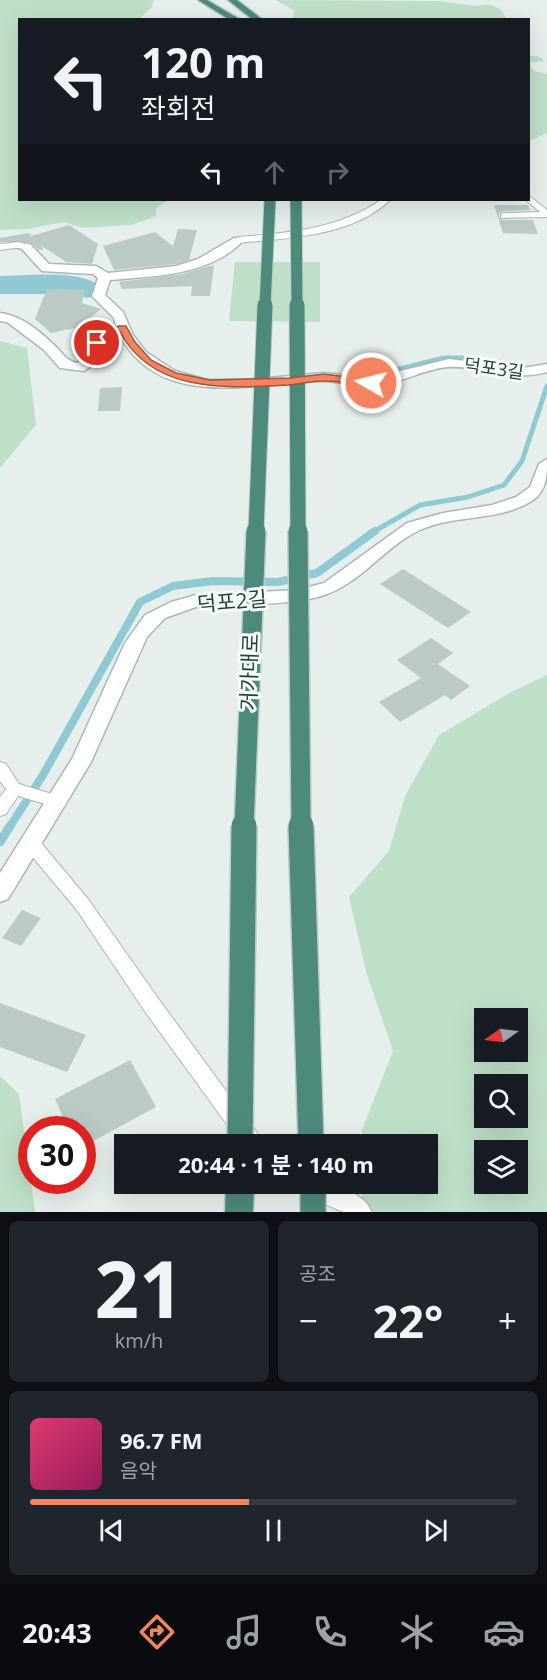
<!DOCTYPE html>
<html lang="ko">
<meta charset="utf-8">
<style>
body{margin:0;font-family:"Open Sans","Noto Sans KR",sans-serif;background:#20242c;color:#f1f3f6;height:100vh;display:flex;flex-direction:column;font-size:22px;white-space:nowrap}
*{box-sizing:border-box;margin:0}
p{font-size:20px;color:#9ea1a6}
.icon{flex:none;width:33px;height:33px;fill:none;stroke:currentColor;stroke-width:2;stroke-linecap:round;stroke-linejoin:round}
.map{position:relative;height:1212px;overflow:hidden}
.drawer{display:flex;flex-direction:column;gap:9px;padding:9px;background:#0d0f14;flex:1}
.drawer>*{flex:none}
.guide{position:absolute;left:18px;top:18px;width:512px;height:183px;border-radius:0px;box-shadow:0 6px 24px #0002;background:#171b24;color:#f1f3f6;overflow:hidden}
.needle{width:39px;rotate:256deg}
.fabs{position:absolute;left:474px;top:1008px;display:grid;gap:12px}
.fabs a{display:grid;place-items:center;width:54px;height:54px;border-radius:0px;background:#171b24;box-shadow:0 6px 24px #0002;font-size:30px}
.speed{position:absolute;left:18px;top:1116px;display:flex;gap:12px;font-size:30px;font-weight:700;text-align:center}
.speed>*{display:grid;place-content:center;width:78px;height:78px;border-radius:50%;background:#171b24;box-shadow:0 6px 24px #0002;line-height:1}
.speed .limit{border:9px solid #d22;background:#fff;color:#111}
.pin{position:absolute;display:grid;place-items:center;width:51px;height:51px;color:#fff;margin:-26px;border:3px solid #fff;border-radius:50%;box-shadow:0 2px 6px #0007}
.me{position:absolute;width:66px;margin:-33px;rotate:278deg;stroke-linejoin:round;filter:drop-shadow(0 0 4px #0008)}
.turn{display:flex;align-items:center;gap:21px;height:126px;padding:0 24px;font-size:27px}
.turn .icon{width:78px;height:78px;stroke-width:2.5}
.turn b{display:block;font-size:42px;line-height:51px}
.lanes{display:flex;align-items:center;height:57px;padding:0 24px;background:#0003;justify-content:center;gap:30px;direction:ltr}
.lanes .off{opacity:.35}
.big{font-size:45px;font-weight:700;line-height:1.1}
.drawer .card{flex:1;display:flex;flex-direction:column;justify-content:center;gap:9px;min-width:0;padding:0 21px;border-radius:9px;background:#20242c}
.drawer .dial{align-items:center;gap:0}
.dial b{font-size:78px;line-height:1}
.song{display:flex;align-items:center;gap:18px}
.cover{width:72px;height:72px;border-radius:9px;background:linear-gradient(135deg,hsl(340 70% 55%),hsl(330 70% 35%))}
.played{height:6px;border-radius:3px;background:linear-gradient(90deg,#f4845f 45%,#363941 45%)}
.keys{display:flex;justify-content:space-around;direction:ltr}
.heat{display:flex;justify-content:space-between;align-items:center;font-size:33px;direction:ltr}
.drawer .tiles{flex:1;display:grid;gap:9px;grid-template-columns:1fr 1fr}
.card:last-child{grid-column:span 2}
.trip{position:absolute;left:114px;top:1134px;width:324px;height:60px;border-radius:0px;background:#171b24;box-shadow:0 6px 24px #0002;font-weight:700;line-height:60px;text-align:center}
.menu{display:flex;height:96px;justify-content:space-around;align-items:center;background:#090b0e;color:#9ea1a6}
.menu .icon{width:42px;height:42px}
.menu .active{color:#f4845f}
.menu b{font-size:27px;color:#f1f3f6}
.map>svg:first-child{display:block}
.green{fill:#bfe0c8;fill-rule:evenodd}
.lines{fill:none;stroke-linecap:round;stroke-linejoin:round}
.stream-far2{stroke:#8ec9d4;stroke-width:5}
.stream-far1{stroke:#8ec9d4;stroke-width:8}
.stream{stroke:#8ec9d4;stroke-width:9}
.river{fill:#8ec9d4;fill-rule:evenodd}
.building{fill:#bbcac4}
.service-casing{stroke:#a8b8b2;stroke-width:2}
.minor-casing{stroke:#a8b8b2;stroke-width:3}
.trunk-casing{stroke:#c2cac8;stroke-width:3}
.service{fill:#fff;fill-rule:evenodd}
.minor{fill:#fff;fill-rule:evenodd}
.trunk{fill:#4c8a7c;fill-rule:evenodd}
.trunk-bridge-far3-casing{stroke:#c2cac8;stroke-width:13;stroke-linecap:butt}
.trunk-bridge-far2-casing{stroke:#c2cac8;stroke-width:17;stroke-linecap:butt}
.trunk-bridge-far1-casing{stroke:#c2cac8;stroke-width:22;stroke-linecap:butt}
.trunk-bridge-casing{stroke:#c2cac8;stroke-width:28;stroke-linecap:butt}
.trunk-bridge-far3{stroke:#4c8a7c;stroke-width:11}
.trunk-bridge-far2{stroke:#4c8a7c;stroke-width:15}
.trunk-bridge-far1{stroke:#4c8a7c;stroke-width:19}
.trunk-bridge{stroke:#4c8a7c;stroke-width:25}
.route{fill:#f4845f;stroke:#9f563e;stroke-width:1.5}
.labels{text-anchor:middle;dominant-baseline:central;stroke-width:6;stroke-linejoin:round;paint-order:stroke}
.far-street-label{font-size:18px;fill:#24423a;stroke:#f7fbf9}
.street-label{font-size:21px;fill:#24423a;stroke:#f7fbf9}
</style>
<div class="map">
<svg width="547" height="1212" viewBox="0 0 547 1212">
<rect width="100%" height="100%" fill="#e6efeb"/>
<path class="green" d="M0 0H154L151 8 139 19 20 20V200H168L156 208V216L131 225 82 228 64 222 28 229 0 230Z
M275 0 439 1 475 6 488 4 500 9 506 18 292 19 295 11Z
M528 56H538L545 61 529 63 534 71 547 74V133L528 142Z
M235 262H320V322L229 321Z
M0 341 27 348 36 425 0 468Z
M547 675V1212H361L362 1184H428V1144H362V1130L393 1051 367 975 349 897 389 851 405 796 439 735 511 692ZM484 1018H518V1052H484ZM484 1084H518V1118H484ZM484 1150H518V1184H484Z
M0 1076 19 1094 35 1212H0Z"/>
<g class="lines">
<path class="stream-far2" d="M364 378 444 358H463L501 365
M373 532 420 505 468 497 504 485 522 461 547 386"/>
<path class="stream-far1" d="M9 828 43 775 140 602 173 586 213 581 278 582 317 573 375 531"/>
<path class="stream" d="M0 842 10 826"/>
<path class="river" d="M0 276C24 276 87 268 102 289L97 295 87 298 74 294H0Z"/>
</g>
<path class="building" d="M494 205H528L530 210 503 211 499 213V218L501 220H533L538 234 503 233Z
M69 225 98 244 92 264 66 262 39 244 44 249 39 250 30 242H0V238L29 233 31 236Z
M178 229 197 230 189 260 176 264 114 270 103 246 155 232 173 246Z
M214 265 210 296H191L192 286 122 289 119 282 182 274Z
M47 289 85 290 82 303 101 309 79 327 51 333 35 319Z
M122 387 120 411H98L100 388Z
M403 569 471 612 448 628 380 584Z
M431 638 453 653 438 664 470 686 451 700 445 695 400 722 379 702 421 678 397 660Z
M22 910 41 918 21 946 2 938Z
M0 1003 86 1035 67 1072 0 1047Z
M130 1060 156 1107 82 1147V1130H69L55 1099Z"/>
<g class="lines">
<defs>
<path id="service" d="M528 195 547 210V217L501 218V214L504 213 540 212 526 200H528Z
M381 200H390C352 237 287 238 238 243L234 240 238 237C289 233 338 229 381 200Z
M19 242 22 243V247L0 250V244Z
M0 762 6 764 19 784 65 798 67 802 65 806 59 808 18 796 6 814 0 816V797L6 789 0 781Z
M31 836 37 838 88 899 160 1001 260 1137 263 1144H241L146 1013 76 909 25 848 23 843 25 838Z
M300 1184C324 1184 361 1186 372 1212H343L302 1194 298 1187Z"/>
<path id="minor" d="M234 238 244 240C210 276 155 276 110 280L105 295 123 312 133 335 146 352 175 371 207 380H246L324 373 372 378 449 359 523 368 547 364V372C513 382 482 365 448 367 423 369 402 383 377 386 359 389 341 381 323 381 254 382 160 412 119 334L104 344 102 358 84 371 60 368 44 350 7 322 0 321V313C20 315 40 331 54 345 62 352 66 361 77 363L90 354V343L100 332 116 326 114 318 92 296 98 278 93 274 42 271 22 249 15 247V243L30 244 49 264 96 266 108 273 176 266 198 259Z
M547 459C547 473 547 487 537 497 504 523 457 513 420 530 383 547 360 586 318 597 279 607 237 602 196 607L165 618 147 637 91 762 8 899 0 902V873L72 759 125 643 145 615 171 602 196 595 297 590 324 583 407 523 443 513 492 505 516 497 530 487 539 464Z"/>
<path id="trunk" d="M198 0H207L241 20H230Z
M228 0H237L263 20H253Z
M226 1184H254L253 1212H225Z"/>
</defs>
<use href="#service" class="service-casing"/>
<use href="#minor" class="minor-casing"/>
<use href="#trunk" class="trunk-casing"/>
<use href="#service" class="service"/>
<use href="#minor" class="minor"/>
<use href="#trunk" class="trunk"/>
<defs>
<path id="trunk-bridge-far3" d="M296 200 297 306
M265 306 270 200"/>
<path id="trunk-bridge-far2" d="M297 305 298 532
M256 532 265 305"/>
<path id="trunk-bridge-far1" d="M298 531 301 828
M244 828 256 531"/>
<path id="trunk-bridge" d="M301 826 311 1144
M240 1144 244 826
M313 1184V1212"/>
</defs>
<use href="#trunk-bridge-far3" class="trunk-bridge-far3-casing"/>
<use href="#trunk-bridge-far2" class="trunk-bridge-far2-casing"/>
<use href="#trunk-bridge-far1" class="trunk-bridge-far1-casing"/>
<use href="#trunk-bridge" class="trunk-bridge-casing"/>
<use href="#trunk-bridge-far3" class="trunk-bridge-far3"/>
<use href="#trunk-bridge-far2" class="trunk-bridge-far2"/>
<use href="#trunk-bridge-far1" class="trunk-bridge-far1"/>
<use href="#trunk-bridge" class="trunk-bridge"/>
</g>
<path class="route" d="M119 326H126L135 342 151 360 176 373 210 380 290 378 324 374 371 380 376 383 371 386C356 384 340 381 325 381 313 380 301 384 288 385 228 388 153 394 120 332L108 337 101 345 92 343 101 333Z"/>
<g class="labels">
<g class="far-street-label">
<text transform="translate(494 368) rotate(8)">덕포3길</text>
</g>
<g class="street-label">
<text transform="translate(232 601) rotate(-5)">덕포2길</text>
<text transform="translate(249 672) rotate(-88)">거가대로</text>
</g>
</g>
</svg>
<div class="fabs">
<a><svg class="needle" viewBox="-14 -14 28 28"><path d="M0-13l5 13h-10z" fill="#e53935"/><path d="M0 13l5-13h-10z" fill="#9ea1a6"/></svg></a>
<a><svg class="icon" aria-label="search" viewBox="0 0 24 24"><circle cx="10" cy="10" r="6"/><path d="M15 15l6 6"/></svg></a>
<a><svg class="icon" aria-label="layers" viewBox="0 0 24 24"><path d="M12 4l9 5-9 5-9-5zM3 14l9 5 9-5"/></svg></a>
</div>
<div class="speed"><div class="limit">30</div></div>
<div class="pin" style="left:97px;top:343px;background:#d93025"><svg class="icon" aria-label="arrive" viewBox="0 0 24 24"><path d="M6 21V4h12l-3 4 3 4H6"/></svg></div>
<svg class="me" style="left:371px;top:383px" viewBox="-20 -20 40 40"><circle r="17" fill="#f4845f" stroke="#fff" stroke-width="3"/><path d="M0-11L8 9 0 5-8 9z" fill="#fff"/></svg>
<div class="trip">20:44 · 1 분 · 140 m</div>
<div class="guide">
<div class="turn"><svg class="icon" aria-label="left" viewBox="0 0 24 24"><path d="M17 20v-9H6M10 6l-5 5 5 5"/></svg><div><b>120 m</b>좌회전</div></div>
<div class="lanes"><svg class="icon" aria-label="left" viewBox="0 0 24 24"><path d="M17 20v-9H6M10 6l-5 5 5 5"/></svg><svg class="icon off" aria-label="ahead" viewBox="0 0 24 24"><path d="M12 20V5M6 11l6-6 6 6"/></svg><svg class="icon off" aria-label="right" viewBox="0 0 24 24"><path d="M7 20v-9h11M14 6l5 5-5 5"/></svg></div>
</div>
</div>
<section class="drawer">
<div class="tiles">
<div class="card dial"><b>21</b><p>km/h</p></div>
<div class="card"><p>공조</p>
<div class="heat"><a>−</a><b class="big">22°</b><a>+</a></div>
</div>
<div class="card">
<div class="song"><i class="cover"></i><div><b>96.7 FM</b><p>음악</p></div></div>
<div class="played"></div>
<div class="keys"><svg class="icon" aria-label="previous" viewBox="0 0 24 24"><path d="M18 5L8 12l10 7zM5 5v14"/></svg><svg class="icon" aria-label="pause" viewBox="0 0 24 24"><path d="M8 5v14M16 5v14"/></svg><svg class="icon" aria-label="next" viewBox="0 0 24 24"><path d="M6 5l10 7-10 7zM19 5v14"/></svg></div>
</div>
</div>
</section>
<nav class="menu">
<b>20:43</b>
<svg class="icon active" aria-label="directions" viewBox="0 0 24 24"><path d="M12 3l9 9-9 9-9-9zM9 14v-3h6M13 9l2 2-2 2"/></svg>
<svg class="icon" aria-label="music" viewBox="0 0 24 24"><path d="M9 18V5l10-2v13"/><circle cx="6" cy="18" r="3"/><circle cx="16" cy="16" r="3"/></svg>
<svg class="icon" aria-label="phone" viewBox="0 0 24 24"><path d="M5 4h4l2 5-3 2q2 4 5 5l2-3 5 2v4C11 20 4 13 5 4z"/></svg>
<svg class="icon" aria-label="climate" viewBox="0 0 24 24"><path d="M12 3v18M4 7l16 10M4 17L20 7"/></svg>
<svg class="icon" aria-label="car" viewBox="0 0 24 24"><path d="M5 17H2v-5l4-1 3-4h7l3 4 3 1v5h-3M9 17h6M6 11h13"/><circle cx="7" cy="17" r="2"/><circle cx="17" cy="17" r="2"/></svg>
</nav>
